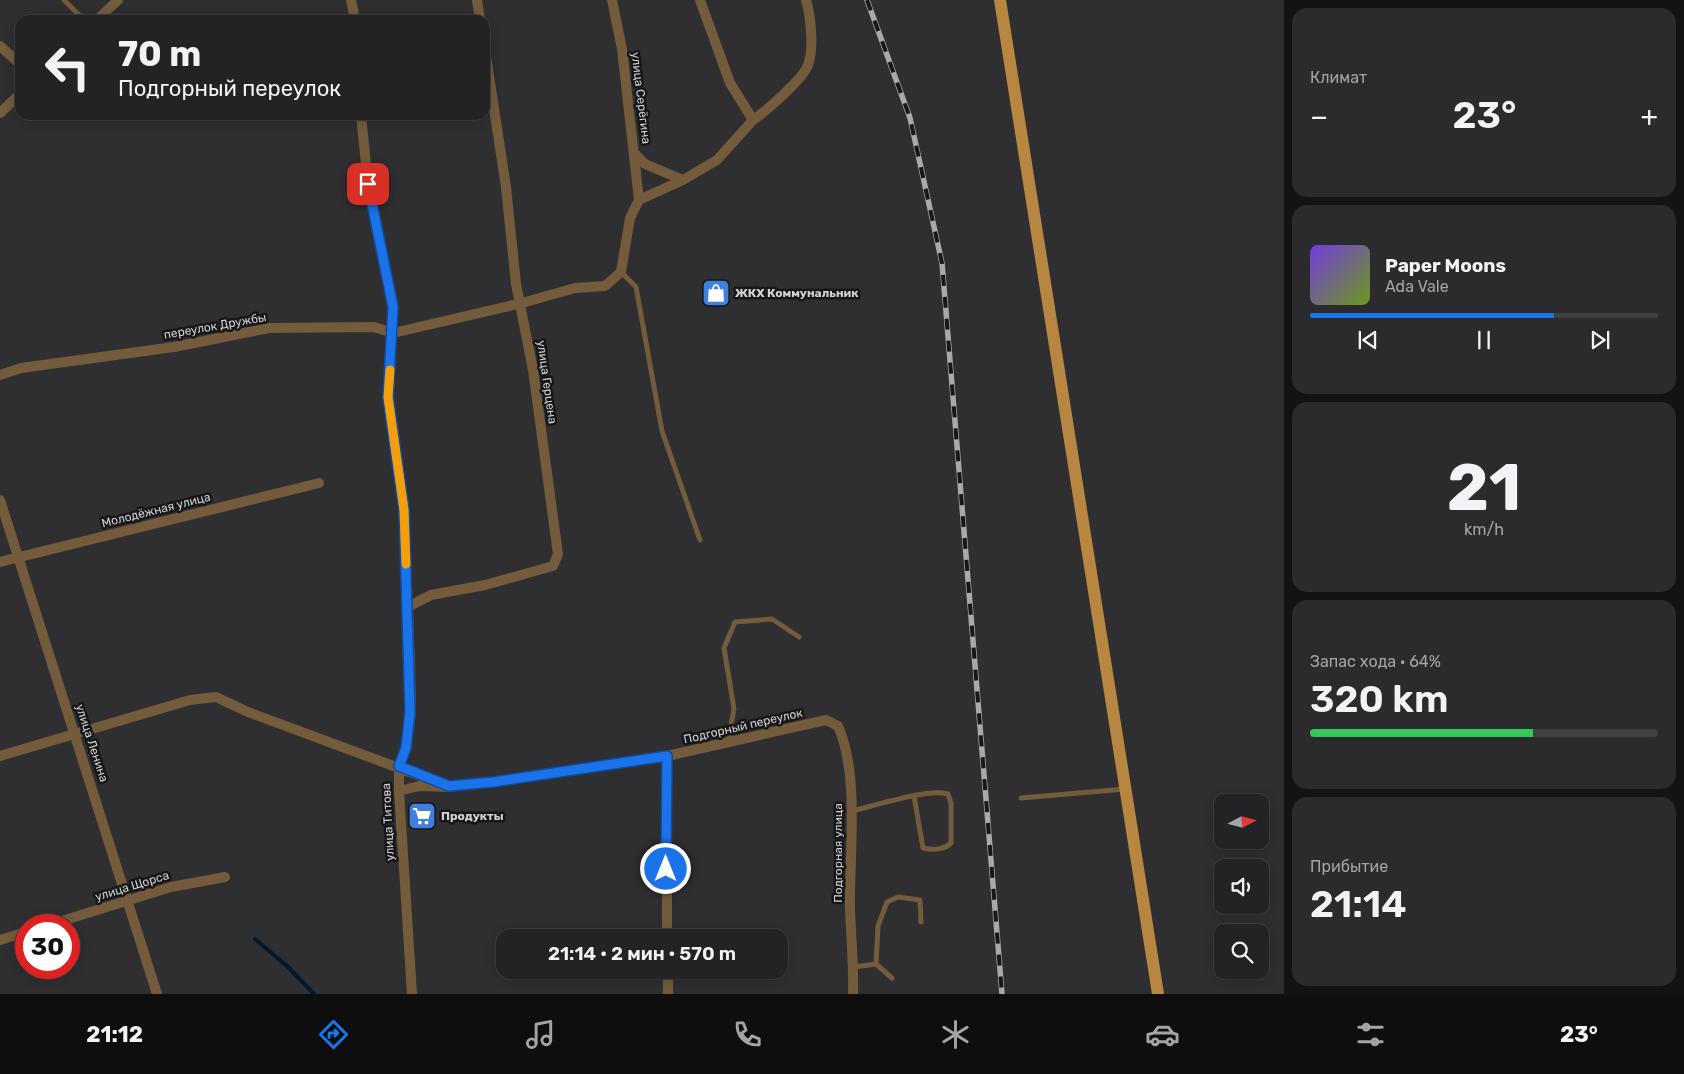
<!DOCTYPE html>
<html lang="ru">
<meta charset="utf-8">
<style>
body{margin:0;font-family:Rubik,sans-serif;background:#2b2a2c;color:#f1f3f6;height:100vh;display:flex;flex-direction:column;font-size:19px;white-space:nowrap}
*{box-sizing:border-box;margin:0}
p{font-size:16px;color:#a3a4a6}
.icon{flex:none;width:28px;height:28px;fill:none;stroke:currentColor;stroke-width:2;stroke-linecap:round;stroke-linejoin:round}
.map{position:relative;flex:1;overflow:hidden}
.side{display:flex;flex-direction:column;gap:8px;padding:8px;background:#131314;width:400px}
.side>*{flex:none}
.banner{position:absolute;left:15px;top:15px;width:475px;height:105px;border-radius:15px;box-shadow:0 2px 12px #0003,0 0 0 1px #403f41;background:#232224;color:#f1f3f6;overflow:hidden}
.needle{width:32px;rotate:83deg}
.tools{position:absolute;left:1214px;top:794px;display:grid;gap:10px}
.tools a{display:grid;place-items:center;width:55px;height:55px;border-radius:10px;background:#232224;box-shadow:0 2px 12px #0003,0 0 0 1px #403f41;font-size:25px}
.speed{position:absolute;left:15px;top:914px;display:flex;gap:10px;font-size:25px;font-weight:700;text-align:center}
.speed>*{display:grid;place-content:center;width:65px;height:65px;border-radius:50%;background:#232224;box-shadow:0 2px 12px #0003,0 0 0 1px #403f41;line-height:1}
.speed .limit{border:8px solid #d22;background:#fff;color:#111}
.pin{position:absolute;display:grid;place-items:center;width:42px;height:42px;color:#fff;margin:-21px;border-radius:10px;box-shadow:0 2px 8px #0006}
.me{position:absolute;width:55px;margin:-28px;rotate:0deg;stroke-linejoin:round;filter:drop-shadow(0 0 4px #0008)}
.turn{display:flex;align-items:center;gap:18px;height:105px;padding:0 20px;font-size:22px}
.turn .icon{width:65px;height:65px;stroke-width:2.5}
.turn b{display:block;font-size:35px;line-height:42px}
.big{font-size:38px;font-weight:600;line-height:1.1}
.side .tile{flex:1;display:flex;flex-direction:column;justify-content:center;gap:8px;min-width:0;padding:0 18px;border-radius:15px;background:#2b2a2c}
.side .dial{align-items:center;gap:0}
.dial b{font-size:65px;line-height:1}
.song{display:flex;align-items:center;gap:15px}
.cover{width:60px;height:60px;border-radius:8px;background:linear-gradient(135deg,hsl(260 70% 55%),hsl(80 70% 35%))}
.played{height:5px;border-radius:2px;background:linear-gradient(90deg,#1a73e8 70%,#403f41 70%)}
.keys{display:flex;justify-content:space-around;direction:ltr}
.heat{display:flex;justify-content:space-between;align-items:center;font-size:28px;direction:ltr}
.charge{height:8px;border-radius:4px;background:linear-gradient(90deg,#34c759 64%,#403f41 0)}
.trip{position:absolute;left:496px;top:929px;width:292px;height:50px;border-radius:15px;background:#232224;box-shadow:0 2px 12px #0003,0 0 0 1px #403f41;font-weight:600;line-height:50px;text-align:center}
.tab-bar{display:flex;height:80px;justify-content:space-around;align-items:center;background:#0e0e0e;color:#a3a4a6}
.tab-bar .icon{width:35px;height:35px}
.tab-bar .current{color:#1a73e8}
.tab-bar b{font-size:22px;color:#f1f3f6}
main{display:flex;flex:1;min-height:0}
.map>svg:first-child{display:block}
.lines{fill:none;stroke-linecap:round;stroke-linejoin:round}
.stream{stroke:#02182d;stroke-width:4}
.lane{stroke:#735b3c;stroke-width:5}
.street{stroke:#735b3c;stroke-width:10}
.primary{stroke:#b78640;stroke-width:12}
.rail-casing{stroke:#a9a8aa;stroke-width:5.5}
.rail{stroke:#171618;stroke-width:4;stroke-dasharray:11;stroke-linecap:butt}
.route-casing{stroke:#114b97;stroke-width:12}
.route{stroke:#1a73e8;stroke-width:9}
.slow{stroke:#f59e0b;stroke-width:9}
.labels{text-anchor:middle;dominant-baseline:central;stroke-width:5;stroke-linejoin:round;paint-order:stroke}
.street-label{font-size:12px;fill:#d2d1d3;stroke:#171618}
.poi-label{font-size:12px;font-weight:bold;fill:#d2d1d3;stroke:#171618;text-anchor:start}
</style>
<main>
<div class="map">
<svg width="1284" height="994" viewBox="0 0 1284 994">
<rect width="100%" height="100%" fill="#2f2e30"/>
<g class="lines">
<path class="stream" d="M255 939 287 966 314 994"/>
<path class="lane" d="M64 0 84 20
M621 272 636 287 662 431 700 540
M728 741 734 709 724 648 735 622 772 619 799 637
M1021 798 1125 789
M852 811C873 806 929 788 948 794L951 803V843C945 850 932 850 923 848L914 796
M876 964 878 926 887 902 898 897 920 900 921 922
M854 967 876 964 892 978"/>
<path class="street" d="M351 0 355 20
M477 0 480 20
M612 0 622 49 639 200
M97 20 118 0
M0 46 20 64
M0 113 20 94
M361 115 368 184 393 307 389 397 404 510 410 663 411 712 406 748 399 766V791L412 994
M753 120C765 112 804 78 808 65 814 49 811 17 806 0
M635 154 645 164 683 180
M0 375 21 368 174 347 269 328 374 327 393 333 522 303 575 288 605 286 621 272 630 218 639 200 683 180 717 160 753 120 730 83 700 0
M0 500 157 994
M0 562 319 483
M408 607 431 595 485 585 553 566 558 554 533 370 516 284 506 187 485 50
M0 756 190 700 216 697 248 712 442 784
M667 756V938
M399 791 419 786 449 787 493 782 667 756 826 720 838 726C860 776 849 854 850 909 851 938 854 966 853 994
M49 925 171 887 225 877
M0 940 26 932
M668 970V994"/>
<path class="primary" d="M1000 0 1158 994"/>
<defs>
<path id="rail" d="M867 0 910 118 942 263 1002 994"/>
</defs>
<use href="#rail" class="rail-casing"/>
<use href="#rail" class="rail"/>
</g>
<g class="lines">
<defs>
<path id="route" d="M368 184 393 307 388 397 404 510 410 712 406 748 399 766 449 786 493 782 667 756 666 869"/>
</defs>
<use href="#route" class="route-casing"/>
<use href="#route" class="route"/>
<path class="slow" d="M390 370 388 397 404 510 406 564"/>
</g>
<defs>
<symbol id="shop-square" viewBox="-11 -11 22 22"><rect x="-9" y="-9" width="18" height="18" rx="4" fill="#3f7fe0" stroke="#171618"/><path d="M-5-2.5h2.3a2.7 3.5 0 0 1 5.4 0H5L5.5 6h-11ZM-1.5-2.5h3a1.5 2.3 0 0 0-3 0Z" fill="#fff"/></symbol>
<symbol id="supermarket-square" viewBox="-11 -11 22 22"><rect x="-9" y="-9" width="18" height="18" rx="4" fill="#3f7fe0" stroke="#171618"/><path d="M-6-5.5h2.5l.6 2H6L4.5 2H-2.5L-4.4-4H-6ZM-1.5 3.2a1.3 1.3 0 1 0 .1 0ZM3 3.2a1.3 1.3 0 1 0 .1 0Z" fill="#fff"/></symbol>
</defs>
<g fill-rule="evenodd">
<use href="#shop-square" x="700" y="277" width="32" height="32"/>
<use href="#supermarket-square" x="406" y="800" width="32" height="32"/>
</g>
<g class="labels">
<g class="street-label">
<text transform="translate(641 98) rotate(83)">улица Серёгина</text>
<text transform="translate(215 326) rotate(-10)">переулок Дружбы</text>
<text transform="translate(547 382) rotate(82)">улица Герцена</text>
<text transform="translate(156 510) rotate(-14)">Молодёжная улица</text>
<text transform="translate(743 726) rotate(-13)">Подгорный переулок</text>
<text transform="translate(92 743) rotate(72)">улица Ленина</text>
<text transform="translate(388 822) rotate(-93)">улица Титова</text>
<text transform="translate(838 853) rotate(-90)">Подгорная улица</text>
<text transform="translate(132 886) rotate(-17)">улица Щорса</text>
</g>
<g class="poi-label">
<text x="735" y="293">ЖКХ Коммунальник</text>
<text x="441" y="816">Продукты</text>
</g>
</g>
</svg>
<div class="tools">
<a><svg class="needle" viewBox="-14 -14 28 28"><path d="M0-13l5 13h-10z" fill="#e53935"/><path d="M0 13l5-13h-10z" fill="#a3a4a6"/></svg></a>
<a><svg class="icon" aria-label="sound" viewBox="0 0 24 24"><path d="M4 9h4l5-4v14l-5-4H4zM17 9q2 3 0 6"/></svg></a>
<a><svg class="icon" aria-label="search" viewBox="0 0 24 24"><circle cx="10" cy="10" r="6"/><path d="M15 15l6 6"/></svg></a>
</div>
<div class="speed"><div class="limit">30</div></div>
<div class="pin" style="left:368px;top:184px;background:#d93025"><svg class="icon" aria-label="arrive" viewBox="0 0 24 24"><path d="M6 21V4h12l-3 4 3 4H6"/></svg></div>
<svg class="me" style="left:666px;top:869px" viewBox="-20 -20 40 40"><circle r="17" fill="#1a73e8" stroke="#fff" stroke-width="3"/><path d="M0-11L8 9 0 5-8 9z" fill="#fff"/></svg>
<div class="trip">21:14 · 2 мин · 570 m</div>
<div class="banner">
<div class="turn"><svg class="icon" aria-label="left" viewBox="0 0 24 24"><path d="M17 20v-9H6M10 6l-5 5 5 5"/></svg><div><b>70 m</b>Подгорный переулок</div></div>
</div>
</div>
<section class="side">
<div class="tile"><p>Климат</p>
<div class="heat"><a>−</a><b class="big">23°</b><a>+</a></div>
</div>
<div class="tile">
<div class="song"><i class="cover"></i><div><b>Paper Moons</b><p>Ada Vale</p></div></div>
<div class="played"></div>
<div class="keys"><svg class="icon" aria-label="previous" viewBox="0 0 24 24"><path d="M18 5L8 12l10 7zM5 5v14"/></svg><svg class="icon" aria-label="pause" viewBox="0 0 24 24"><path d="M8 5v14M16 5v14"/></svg><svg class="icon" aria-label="next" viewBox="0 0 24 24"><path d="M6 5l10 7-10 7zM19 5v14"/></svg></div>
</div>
<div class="tile dial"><b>21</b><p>km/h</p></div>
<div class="tile"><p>Запас хода · 64%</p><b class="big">320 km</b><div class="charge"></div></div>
<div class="tile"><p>Прибытие</p><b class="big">21:14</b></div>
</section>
</main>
<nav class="tab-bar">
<b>21:12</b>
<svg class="icon current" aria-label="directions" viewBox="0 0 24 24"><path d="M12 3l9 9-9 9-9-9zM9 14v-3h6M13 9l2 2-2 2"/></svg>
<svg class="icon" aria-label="music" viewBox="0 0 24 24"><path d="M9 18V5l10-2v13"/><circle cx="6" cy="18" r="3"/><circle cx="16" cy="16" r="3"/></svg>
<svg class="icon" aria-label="phone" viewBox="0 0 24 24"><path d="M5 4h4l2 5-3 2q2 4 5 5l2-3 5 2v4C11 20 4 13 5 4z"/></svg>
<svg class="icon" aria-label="climate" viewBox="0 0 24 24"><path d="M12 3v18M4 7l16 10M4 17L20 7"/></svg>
<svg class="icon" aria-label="car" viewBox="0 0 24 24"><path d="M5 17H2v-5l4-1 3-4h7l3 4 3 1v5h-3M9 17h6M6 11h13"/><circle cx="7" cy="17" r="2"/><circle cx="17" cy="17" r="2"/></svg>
<svg class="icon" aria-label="filters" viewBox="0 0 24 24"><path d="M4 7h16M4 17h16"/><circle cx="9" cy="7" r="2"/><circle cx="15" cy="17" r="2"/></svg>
<b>23°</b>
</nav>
